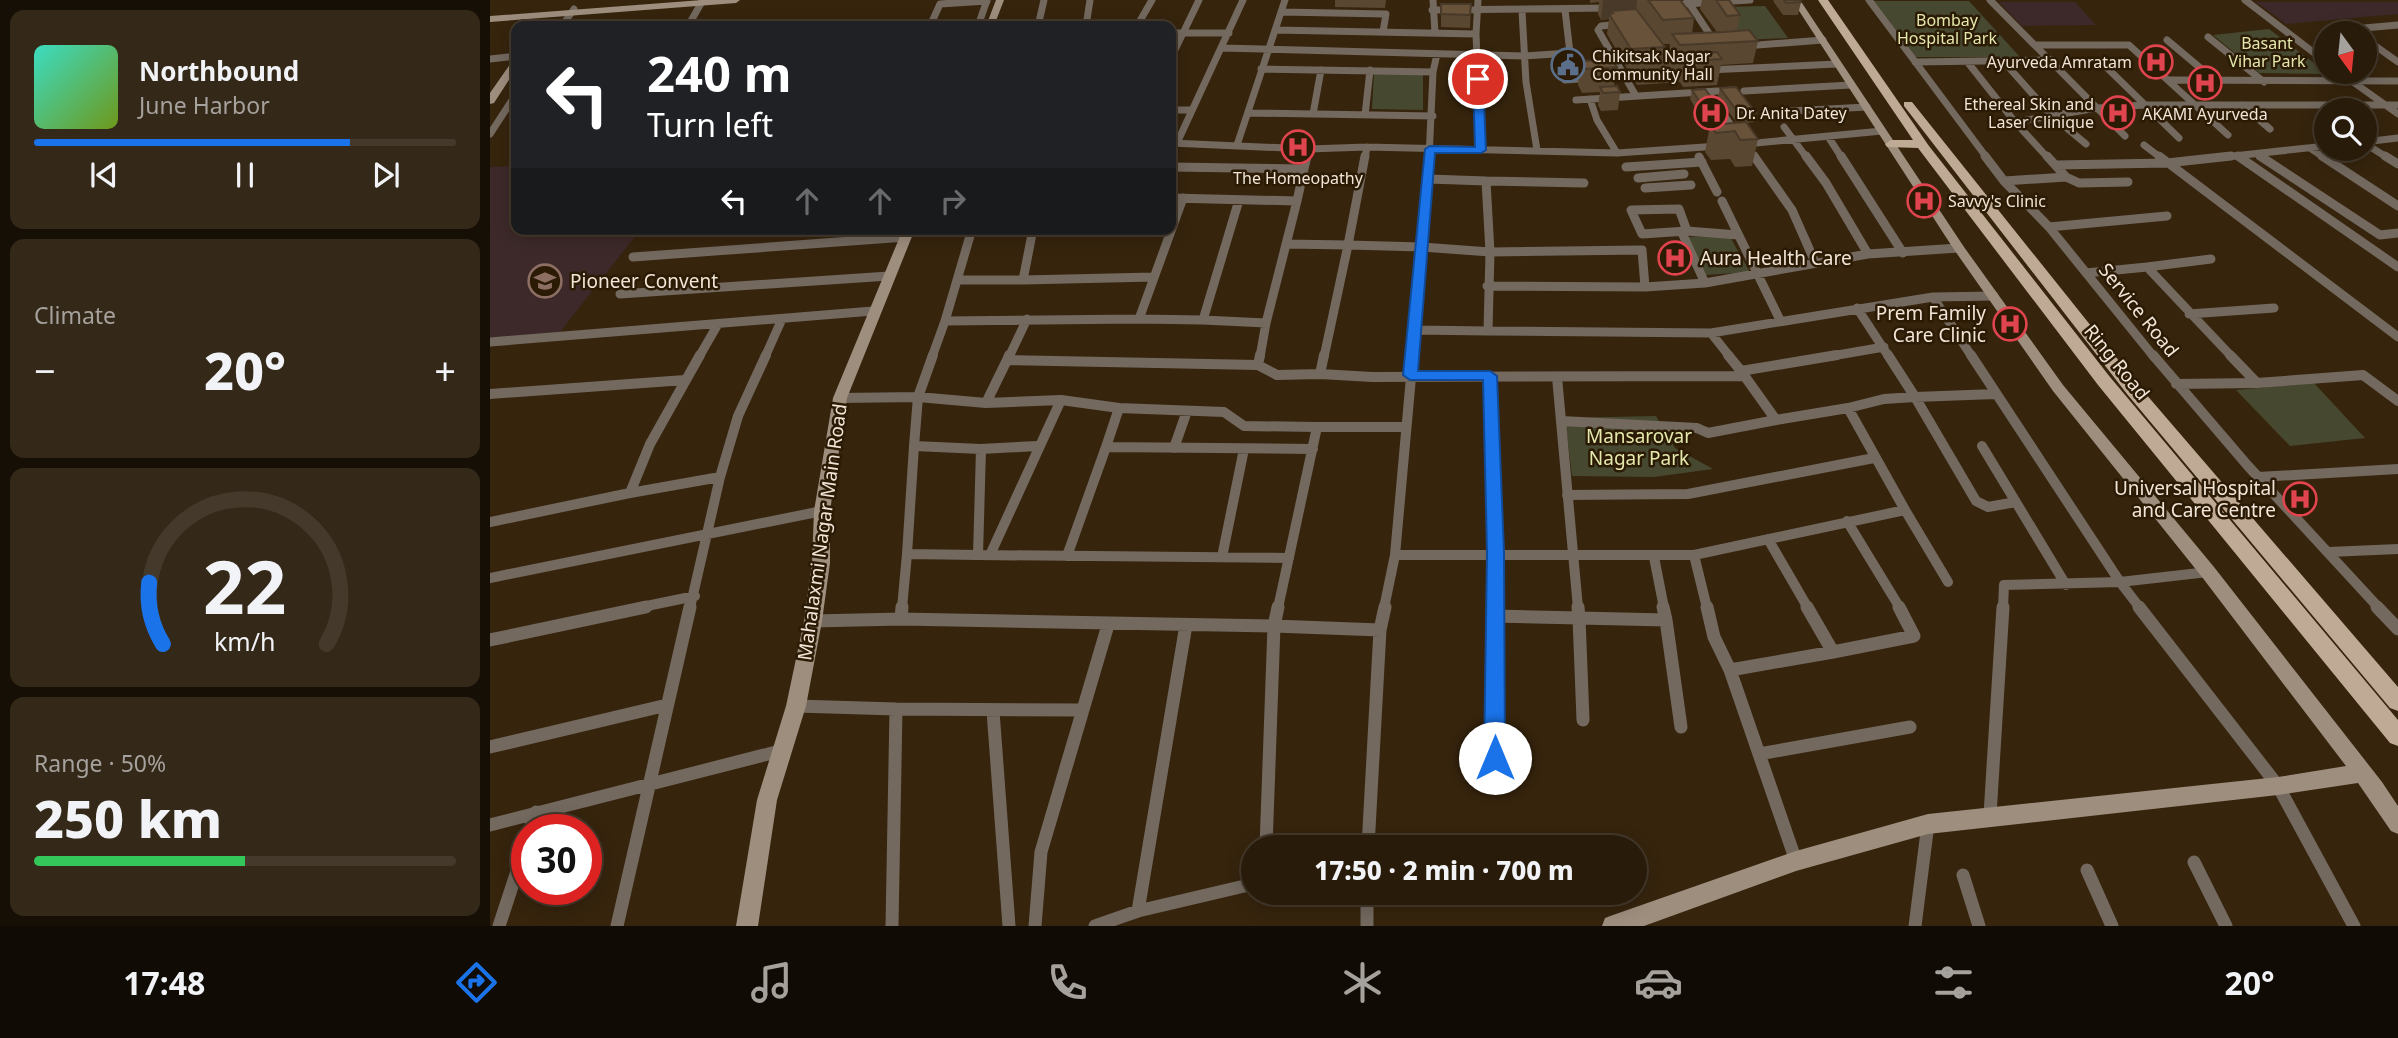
<!DOCTYPE html>
<meta charset="utf-8">
<style>
body{margin:0;font-family:"Noto Sans",sans-serif;background:#342818;color:#f1f3f6;height:100vh;display:flex;flex-direction:column;font-size:26px;white-space:nowrap}
*{box-sizing:border-box;margin:0}
p{font-size:23px;color:#a5a19c}
.icon{flex:none;width:38px;height:38px;fill:none;stroke:currentColor;stroke-width:2;stroke-linecap:round;stroke-linejoin:round}
.map{position:relative;flex:1;overflow:hidden}
.drawer{display:flex;flex-direction:column;gap:10px;padding:10px;background:#160f06;width:490px}
.drawer>*{flex:none}
.banner{position:absolute;left:21px;top:21px;width:665px;height:214px;border-radius:14px;box-shadow:0 4px 18px #0003,0 0 0 2px #44392b;background:#202124;color:#fff;overflow:hidden}
.needle{width:46px;rotate:165deg}
.controls{position:absolute;left:1824px;top:21px;display:grid;gap:14px}
.controls a{display:grid;place-items:center;width:63px;height:63px;border-radius:50%;background:#281b0a;box-shadow:0 4px 18px #0003,0 0 0 2px #44392b;font-size:35px}
.speed{position:absolute;left:21px;top:814px;display:flex;gap:14px;font-size:35px;font-weight:700;text-align:center}
.speed>*{display:grid;place-content:center;width:91px;height:91px;border-radius:50%;background:#281b0a;box-shadow:0 4px 18px #0003,0 0 0 2px #44392b;line-height:1}
.speed .limit{border:10px solid #d22;background:#fff;color:#111}
.pin{position:absolute;display:grid;place-items:center;width:60px;height:60px;color:#fff;margin:-30px;border:4px solid #fff;border-radius:50%;box-shadow:0 2px 7px #0007}
.me{position:absolute;width:77px;margin:-38px;rotate:0deg;stroke-linejoin:round;filter:drop-shadow(0 0 5px #0008)}
.turn{display:flex;align-items:center;gap:24px;height:147px;padding:0 21px;font-size:32px}
.turn .icon{width:91px;height:91px;stroke-width:2.5}
.turn b{display:block;font-size:49px;line-height:60px}
.lanes{display:flex;align-items:center;height:66px;padding:0 21px;background:#0003;justify-content:center;gap:35px;direction:ltr}
.lanes .off{opacity:.35}
.big{font-size:52px;font-weight:800;line-height:1.1}
.drawer .widget{flex:1;display:flex;flex-direction:column;justify-content:center;gap:10px;min-width:0;padding:0 24px;border-radius:14px;background:#342818}
.drawer .dial{align-items:center;gap:0}
.dial svg{height:182px;overflow:visible;fill:none;stroke:#44392b;stroke-width:7;stroke-linecap:round;text-anchor:middle}
.dial text{fill:#f1f3f6;stroke:none}
.song{display:flex;align-items:center;gap:21px}
.cover{width:84px;height:84px;border-radius:10px;background:linear-gradient(135deg,hsl(170 70% 55%),hsl(80 70% 35%))}
.played{height:7px;border-radius:4px;background:linear-gradient(90deg,#1a73e8 75%,#44392b 75%)}
.keys{display:flex;justify-content:space-around;direction:ltr}
.heat{display:flex;justify-content:space-between;align-items:center;font-size:38px;direction:ltr}
.charge{height:10px;border-radius:5px;background:linear-gradient(90deg,#34c759 50%,#44392b 0)}
.trip{position:absolute;left:751px;top:835px;width:406px;height:70px;border-radius:35px;background:#281b0a;box-shadow:0 4px 18px #0003,0 0 0 2px #44392b;font-weight:800;line-height:70px;text-align:center}
.tabs{display:flex;height:112px;justify-content:space-around;align-items:center;background:#100b04;color:#a5a19c}
.tabs .icon{width:49px;height:49px}
.tabs .active{color:#1a73e8}
.tabs b{font-size:32px;color:#f1f3f6}
main{display:flex;flex:1;min-height:0}
.map>svg:first-child{display:block}
.education{fill:#3d2929}
.green{fill:#464830}
.lines{fill:none;stroke-linecap:round;stroke-linejoin:round}
.street-far3{stroke:#73695f;stroke-width:7}
.street-far2{stroke:#73695f;stroke-width:9}
.street-far1{stroke:#73695f;stroke-width:10}
.street{stroke:#73695f;stroke-width:13}
.secondary{fill:#9e8e7e;fill-rule:evenodd}
.primary{fill:#bfaa95;fill-rule:evenodd}
.wall{fill:#594731;fill-rule:evenodd}
.shaded-wall{fill:#493928}
.building{fill:#685239;stroke:#493928;stroke-width:2}
.route{fill:#1a73e8;stroke:#114b97;stroke-width:2}
.labels{text-anchor:middle;dominant-baseline:central;stroke-width:5;stroke-linejoin:round;paint-order:stroke}
.far-park-label{font-size:16px;fill:#e4e8ac;stroke:#2b1a04}
.far-poi-label{font-size:16px;fill:#f1e5d7;stroke:#2b1a04;text-anchor:start}
.poi-label{font-size:19px;fill:#f1e5d7;stroke:#2b1a04;text-anchor:start}
.street-label{font-size:19px;fill:#f1e5d7;stroke:#2b1a04}
.park-label{font-size:19px;fill:#e4e8ac;stroke:#2b1a04}
</style>
<main>
<section class="drawer">
<div class="widget">
<div class="song"><i class="cover"></i><div><b>Northbound</b><p>June Harbor</p></div></div>
<div class="played"></div>
<div class="keys"><svg class="icon" aria-label="previous" viewBox="0 0 24 24"><path d="M18 5L8 12l10 7zM5 5v14"/></svg><svg class="icon" aria-label="pause" viewBox="0 0 24 24"><path d="M8 5v14M16 5v14"/></svg><svg class="icon" aria-label="next" viewBox="0 0 24 24"><path d="M6 5l10 7-10 7zM19 5v14"/></svg></div>
</div>
<div class="widget"><p>Climate</p>
<div class="heat"><a>−</a><b class="big">20°</b><a>+</a></div>
</div>
<div class="widget dial"><svg viewBox="0 0 100 80">
<path d="M14 69A42 42 0 1 1 86 69"/>
<path d="M14 69A42 42 0 0 1 8 42" stroke="#1a73e8"/>
<text x="50" y="56" font-size="32" font-weight="700">22</text>
<text x="50" y="72" font-size="11">km/h</text>
</svg></div>
<div class="widget"><p>Range · 50%</p><b class="big">250 km</b><div class="charge"></div></div>
</section>
<div class="map">
<svg width="1908" height="926" viewBox="0 0 1908 926">
<rect width="100%" height="100%" fill="#36240d"/>
<path class="education" d="M1509 2H1585L1606 25 1532 26Z
M1766 2H1908V14L1796 24Z
M26 166V229H151L70 332 0 339V167Z"/>
<path class="green" d="M1383 1H1479L1530 57H1425Z
M1275 6 1298 38 1252 40 1232 7Z
M1779 29 1836 72 1840 74 1769 73 1723 35Z
M884 73 933 74V110L882 109Z
M1239 235 1260 272 1216 275 1197 237Z
M1824 383 1875 438 1800 446 1746 390Z
M1166 416 1185 448 1223 469 1164 477 1082 476 1075 418Z"/>
<g class="lines">
<path class="street-far3" d="M943 0 945 33
M988 0 986 34 991 150
M1197 0 1226 44
M1379 0 1497 158
M1500 0 1607 108 1525 122 1558 158
M1755 0 1836 62
M1179 5 1260 0
M942 10 1121 8
M1032 11 1036 82 1047 150
M791 12 896 14 893 32
M1132 24 1111 26 1108 30 1146 96
M72 26 84 9
M178 26 199 24
M198 26 213 0
M440 26 450 4 497 1
M488 26 497 0
M548 26 554 0
M596 26 600 0
M647 26 662 0
M785 30 986 34
M681 33H739
M1868 33 1863 29 1908 25
M1718 37 1774 82
M1874 38 1908 62
M1677 40 1727 82
M1545 45H1639L1738 135
M1255 46 1333 40
M732 48 1034 56 1080 53 1075 10
M681 58 709 0
M0 59 26 56
M1610 61 1689 138
M1425 62 1562 60
M1514 62 1561 115 1596 144
M1479 64 1525 122
M771 69 943 72
M1217 70 1347 64
M1849 72 1908 114
M1075 80 1159 74
M1679 80 1908 81
M1254 91 1361 85
M1219 94 1246 132
M1100 99 1107 120 1127 153
M1086 100 1243 90
M1752 105 1780 129
M1607 108 1655 105H1908
M1607 108 1635 136
M681 110H700
M1300 111 1377 107
M759 113 943 116
M823 114 831 70
M875 115 880 70
M1294 127 1317 158
M0 134 26 94
M1339 138 1352 158
M1874 142 1908 138
M681 143 819 149 877 147 1127 153 1229 146
M687 143 753 0
M1874 143 1898 158
M1255 144 1392 131
M747 145 795 0
M1256 145 1265 158
M1654 145 1671 158
M1820 148 1835 158
M1767 154 1773 158
M1748 156 1751 158
M817 158 819 149
M875 158 877 147
M939 158 943 72 947 54
M1725 158 1836 146"/>
<path class="street-far2" d="M875 156 858 245 932 247 940 156
M1264 156 1302 210 1325 262
M1316 156 1336 183 1378 254
M1351 156 1413 253
M1495 156 1514 181 1559 227 1664 357
M1669 156 1908 337
M1748 156 1908 267
M1770 156 1890 235 1908 233
M1832 156 1908 206
M1895 156 1908 164
M1209 157 1227 192
M1566 165 1677 163 1741 156
M681 167 814 169 817 156
M1136 167 1212 162
M1576 177 1589 183 1638 182
M1148 178 1194 174
M939 179 996 181
M1514 181 1576 177 1557 156
M1094 183 996 181 1000 252 998 331 1221 333 1443 297 1504 296
M1155 188 1201 185
M681 198 807 201 814 169
M693 198 649 319 713 320
M749 200 713 320 776 323 807 201
M1232 201 1290 320
M1189 209 1197 231 1152 234 1141 210Z
M1559 227 1677 216
M543 229 533 280 664 277
M1197 231 1248 235
M1197 231 1193 235 1215 283 1378 254 1469 248
M796 244 858 245 834 357
M143 257 416 237
M1657 267 1721 259
M1596 273 1657 267 1742 357
M469 280H533
M1155 287 1215 283
M130 294 399 276
M1443 297 1482 357
M1367 308 1399 357
M1699 314 1784 308
M455 321 482 229
M925 330 998 331
M1221 333 1240 357
M0 342 383 311
M209 357 228 324
M275 357 292 319
M442 357 455 321 649 319
M519 357 537 319
M770 357 776 323
M922 357 932 247 1000 252 1152 250 1155 287 997 286
M1336 357 1394 347"/>
<path class="street-far1" d="M443 355 428 397 496 403 517 360 768 365 770 355
M923 355 905 555H1204L1415 510 1358 408 1286 420 1251 371 1347 355
M1238 355 1251 371
M1398 355 1425 397 1506 394
M1481 355 1630 582 1718 572
M1663 355 1758 466 1889 608
M1740 355 1767 383
M517 360 519 355
M768 365 787 375 830 374 834 355
M830 374 882 377 1253 376
M1000 376 1005 608
M1067 377 1071 421 1207 428 1218 433 1286 420
M1686 384 1767 383 1873 375 1908 401
M0 394 195 380
M350 398 428 397 424 446
M496 403 571 400 629 408
M1358 408 1394 399 1425 397 1486 501 1498 507 1526 502
M1071 421 1088 608
M424 446 491 449 488 555 417 554Z
M1492 446 1576 585
M616 447 629 408 734 412 754 426 827 427
M684 448 697 411
M491 449 547 446
M1768 477 1908 469
M140 493 230 477
M1077 495 1198 494 1384 458
M1415 510 1458 582
M1357 521 1410 608
M0 522 140 493 160 444 210 355
M1278 539 1318 608
M1839 552 1908 549
M488 555 799 558
M500 555 571 400
M1204 555 1217 608
M577 556 616 447 823 449
M732 557 754 449
M1164 557 1174 608
M0 578 332 511
M147 608 205 596
M200 608 230 477 248 416 276 355
M412 608 417 554
M788 608 827 427H916
M894 608 905 555
M1513 608 1514 585 1630 582 1650 608"/>
<path class="street" d="M788 607 784 626 890 630 895 607
M1005 607V758
M1088 607 1089 618 1176 620 1173 607
M1217 607 1224 637 1240 670 1343 652
M1317 607 1343 652 1424 636 1409 607
M1649 607 1788 786 1864 926
M1887 607 1908 629
M1005 616 1089 618 1093 720
M411 619 412 607
M1176 620 1191 727
M323 621 411 619 784 626 776 847
M0 640 156 607
M1240 670 1306 861
M306 706 406 709
M503 711 519 926
M0 747 177 705
M1269 754 1420 727
M1500 815 1513 607
M0 825 290 751
M40 830 46 812
M878 847 890 630
M1704 862 1736 926
M1597 870 1622 926
M1473 875 1489 926
M877 892V926
M648 911 696 625
M9 926 37 841
M127 926 200 607
M402 926 406 709 593 710
M545 926 551 852 618 625
M605 926 648 911 763 884
M1425 926 1438 824"/>
<path class="secondary" d="M212 0H250L246 3 0 22V16Z
M506 0H514L504 26H496Z
M1302 0H1310L1474 247 1573 385 1724 567 1892 782 1908 806V834L1901 831 1868 783 1788 795 1438 834 1306 871 1154 926H1112L1115 918 1123 915 1306 851 1438 814 1788 777 1856 766 1712 577 1563 391 1463 248Z
M26 59V69L4 103 0 104V93L23 60Z
M413 229H425L357 398 340 511V563L332 621 316 706 287 800 268 926H246L267 800 296 706 314 621 322 563 324 511 343 398Z"/>
<path class="primary" d="M1328 0H1338L1439 146 1620 377 1908 720V746L1900 743 1608 385 1428 148 1397 147 1395 144 1401 140H1423Z
M1414 102H1422L1649 386 1908 687V711L1900 708 1637 394 1414 106Z"/>
</g>
<path class="wall" d="M845 0H896L895 8 845 7Z
M1100 0H1190L1204 18 1202 34 1227 32 1210 9 1212 0H1239L1250 15 1247 31 1268 41 1263 63 1231 65 1227 85 1193 87 1190 82 1147 85 1145 82 1147 70H1138L1117 34 1119 19 1111 20 1108 14 1109 2 1100 3ZM1173 44H1180L1179 54 1174 55 1175 47Z
M1284 0H1310L1311 2 1308 15H1293L1283 1Z
M951 4H981L980 28 951 27Z
M1090 61 1127 67 1124 86 1130 92 1128 110 1111 111 1108 105 1110 92 1092 93 1088 85Z
M1230 88 1266 113 1264 122 1256 123 1268 139 1262 166 1245 167 1240 159 1221 160 1215 152 1220 125 1246 122 1228 97Z
M1202 90 1226 104 1224 113 1209 114 1200 99Z"/>
<path class="shaded-wall" d="M1113 0H1147L1146 13H1123L1121 11V16L1119 14V19L1111 20Z"/>
<path class="building" d="M1158 0H1190L1204 18 1173 20Z
M1226 0H1239L1250 15 1237 16Z
M1294 0H1310L1311 2 1296 3Z
M951 4H981L980 15 951 14Z
M1146 9 1175 47 1141 49 1119 14 1123 13 1121 11Z
M1259 30 1268 41 1190 45 1182 34 1234 32Z
M1227 52 1232 59 1197 61 1194 56 1150 59 1148 56Z
M1122 60 1127 67 1095 69 1090 61Z
M1127 86 1130 92 1113 93 1110 87Z
M1246 87 1266 113 1249 114 1230 88Z
M1215 89 1226 104H1211L1202 90Z
M1256 122 1268 139 1250 140 1245 131 1226 133 1220 125Z"/>
<path class="route" d="M988 76 993 79 996 150 991 153H945L928 371H1000L1007 376 1014 552 1015 758 1012 765 1005 768 997 765 994 758 997 552 993 380H920L913 375 935 149 940 146 985 147 983 79Z"/>
<defs>
<symbol id="hospital-ring" viewBox="-11 -11 22 22"><circle r="9.5" fill="#2b1a04" stroke="#e0444e" stroke-width="1.5"/><path d="M-5-5h3v3.5h4V-5h3V5h-3V1.5h-4V5h-3Z" fill="#e0444e"/></symbol>
<symbol id="civic-ring" viewBox="-11 -11 22 22"><circle r="9.5" fill="#2b1a04" stroke="#5c6f8a" stroke-width="1.5"/><path d="M-.6-6.5H3V-4.5H.6V-3L4-1V1h2V6H-6V1h2V-1L-.6-3ZM-1.2 2.5V6h2.4V2.5Z" fill="#5c6f8a"/></symbol>
<symbol id="school-ring" viewBox="-11 -11 22 22"><circle r="9.5" fill="#2b1a04" stroke="#8d6e63" stroke-width="1.5"/><path d="M0-5L7-2L0 1L-7-2ZM-4 1L0 2.5L4 1V4Q0 6-4 4Z" fill="#8d6e63"/></symbol>
</defs>
<g fill-rule="evenodd">
<use href="#hospital-ring" x="1647" y="43" width="38" height="38"/>
<use href="#civic-ring" x="1059" y="46" width="38" height="38"/>
<use href="#hospital-ring" x="1696" y="64" width="38" height="38"/>
<use href="#hospital-ring" x="1202" y="94" width="38" height="38"/>
<use href="#hospital-ring" x="1609" y="94" width="38" height="38"/>
<use href="#hospital-ring" x="789" y="128" width="38" height="38"/>
<use href="#hospital-ring" x="1415" y="182" width="38" height="38"/>
<use href="#hospital-ring" x="1166" y="239" width="38" height="38"/>
<use href="#school-ring" x="36" y="262" width="38" height="38"/>
<use href="#hospital-ring" x="1501" y="305" width="38" height="38"/>
<use href="#hospital-ring" x="1791" y="480" width="38" height="38"/>
</g>
<g class="labels">
<g class="far-park-label">
<text x="1457" y="20">Bombay<tspan x="1457" dy="18">Hospital Park</tspan></text>
<text x="1777" y="43">Basant<tspan x="1777" dy="18">Vihar Park</tspan></text>
</g>
<g class="far-poi-label">
<text x="1102" y="56">Chikitsak Nagar<tspan x="1102" dy="18">Community Hall</tspan></text>
<text x="1642" y="62" text-anchor="end">Ayurveda Amratam</text>
<text x="1604" y="104" text-anchor="end">Ethereal Skin and<tspan x="1604" dy="18">Laser Clinique</tspan></text>
<text x="1246" y="113">Dr. Anita Datey</text>
<text x="1715" y="114" text-anchor="middle">AKAMI Ayurveda</text>
<text x="808" y="178" text-anchor="middle">The Homeopathy</text>
<text x="1458" y="201">Savvy's Clinic</text>
</g>
<g class="poi-label">
<text x="1210" y="258">Aura Health Care</text>
<text x="80" y="281">Pioneer Convent</text>
<text x="1496" y="313" text-anchor="end">Prem Family<tspan x="1496" dy="22">Care Clinic</tspan></text>
<text x="1786" y="488" text-anchor="end">Universal Hospital<tspan x="1786" dy="22">and Care Centre</tspan></text>
</g>
<g class="street-label">
<text transform="translate(1649 310) rotate(51)">Service Road</text>
<text transform="translate(1627 362) rotate(51)">Ring Road</text>
<text transform="translate(332 532) rotate(-82)">Mahalaxmi Nagar Main Road</text>
</g>
<g class="park-label">
<text x="1149" y="436">Mansarovar<tspan x="1149" dy="22">Nagar Park</tspan></text>
</g>
</g>
</svg>
<div class="controls">
<a><svg class="needle" viewBox="-14 -14 28 28"><path d="M0-13l5 13h-10z" fill="#e53935"/><path d="M0 13l5-13h-10z" fill="#a5a19c"/></svg></a>
<a><svg class="icon" aria-label="search" viewBox="0 0 24 24"><circle cx="10" cy="10" r="6"/><path d="M15 15l6 6"/></svg></a>
</div>
<div class="speed"><div class="limit">30</div></div>
<div class="pin" style="left:988px;top:79px;background:#d93025"><svg class="icon" aria-label="arrive" viewBox="0 0 24 24"><path d="M6 21V4h12l-3 4 3 4H6"/></svg></div>
<svg class="me" style="left:1005px;top:758px" viewBox="-20 -20 40 40"><circle r="19" fill="#fff"/><path d="M0-13L10 11 0 6-10 11z" fill="#1a73e8"/></svg>
<div class="trip">17:50 · 2 min · 700 m</div>
<div class="banner">
<div class="turn"><svg class="icon" aria-label="left" viewBox="0 0 24 24"><path d="M17 20v-9H6M10 6l-5 5 5 5"/></svg><div><b>240 m</b>Turn left</div></div>
<div class="lanes"><svg class="icon" aria-label="left" viewBox="0 0 24 24"><path d="M17 20v-9H6M10 6l-5 5 5 5"/></svg><svg class="icon off" aria-label="ahead" viewBox="0 0 24 24"><path d="M12 20V5M6 11l6-6 6 6"/></svg><svg class="icon off" aria-label="ahead" viewBox="0 0 24 24"><path d="M12 20V5M6 11l6-6 6 6"/></svg><svg class="icon off" aria-label="right" viewBox="0 0 24 24"><path d="M7 20v-9h11M14 6l5 5-5 5"/></svg></div>
</div>
</div>
</main>
<nav class="tabs">
<b>17:48</b>
<svg class="icon active" aria-label="directions" viewBox="0 0 24 24"><path d="M12 3l9 9-9 9-9-9zM9 14v-3h6M13 9l2 2-2 2"/></svg>
<svg class="icon" aria-label="music" viewBox="0 0 24 24"><path d="M9 18V5l10-2v13"/><circle cx="6" cy="18" r="3"/><circle cx="16" cy="16" r="3"/></svg>
<svg class="icon" aria-label="phone" viewBox="0 0 24 24"><path d="M5 4h4l2 5-3 2q2 4 5 5l2-3 5 2v4C11 20 4 13 5 4z"/></svg>
<svg class="icon" aria-label="climate" viewBox="0 0 24 24"><path d="M12 3v18M4 7l16 10M4 17L20 7"/></svg>
<svg class="icon" aria-label="car" viewBox="0 0 24 24"><path d="M5 17H2v-5l4-1 3-4h7l3 4 3 1v5h-3M9 17h6M6 11h13"/><circle cx="7" cy="17" r="2"/><circle cx="17" cy="17" r="2"/></svg>
<svg class="icon" aria-label="filters" viewBox="0 0 24 24"><path d="M4 7h16M4 17h16"/><circle cx="9" cy="7" r="2"/><circle cx="15" cy="17" r="2"/></svg>
<b>20°</b>
</nav>
